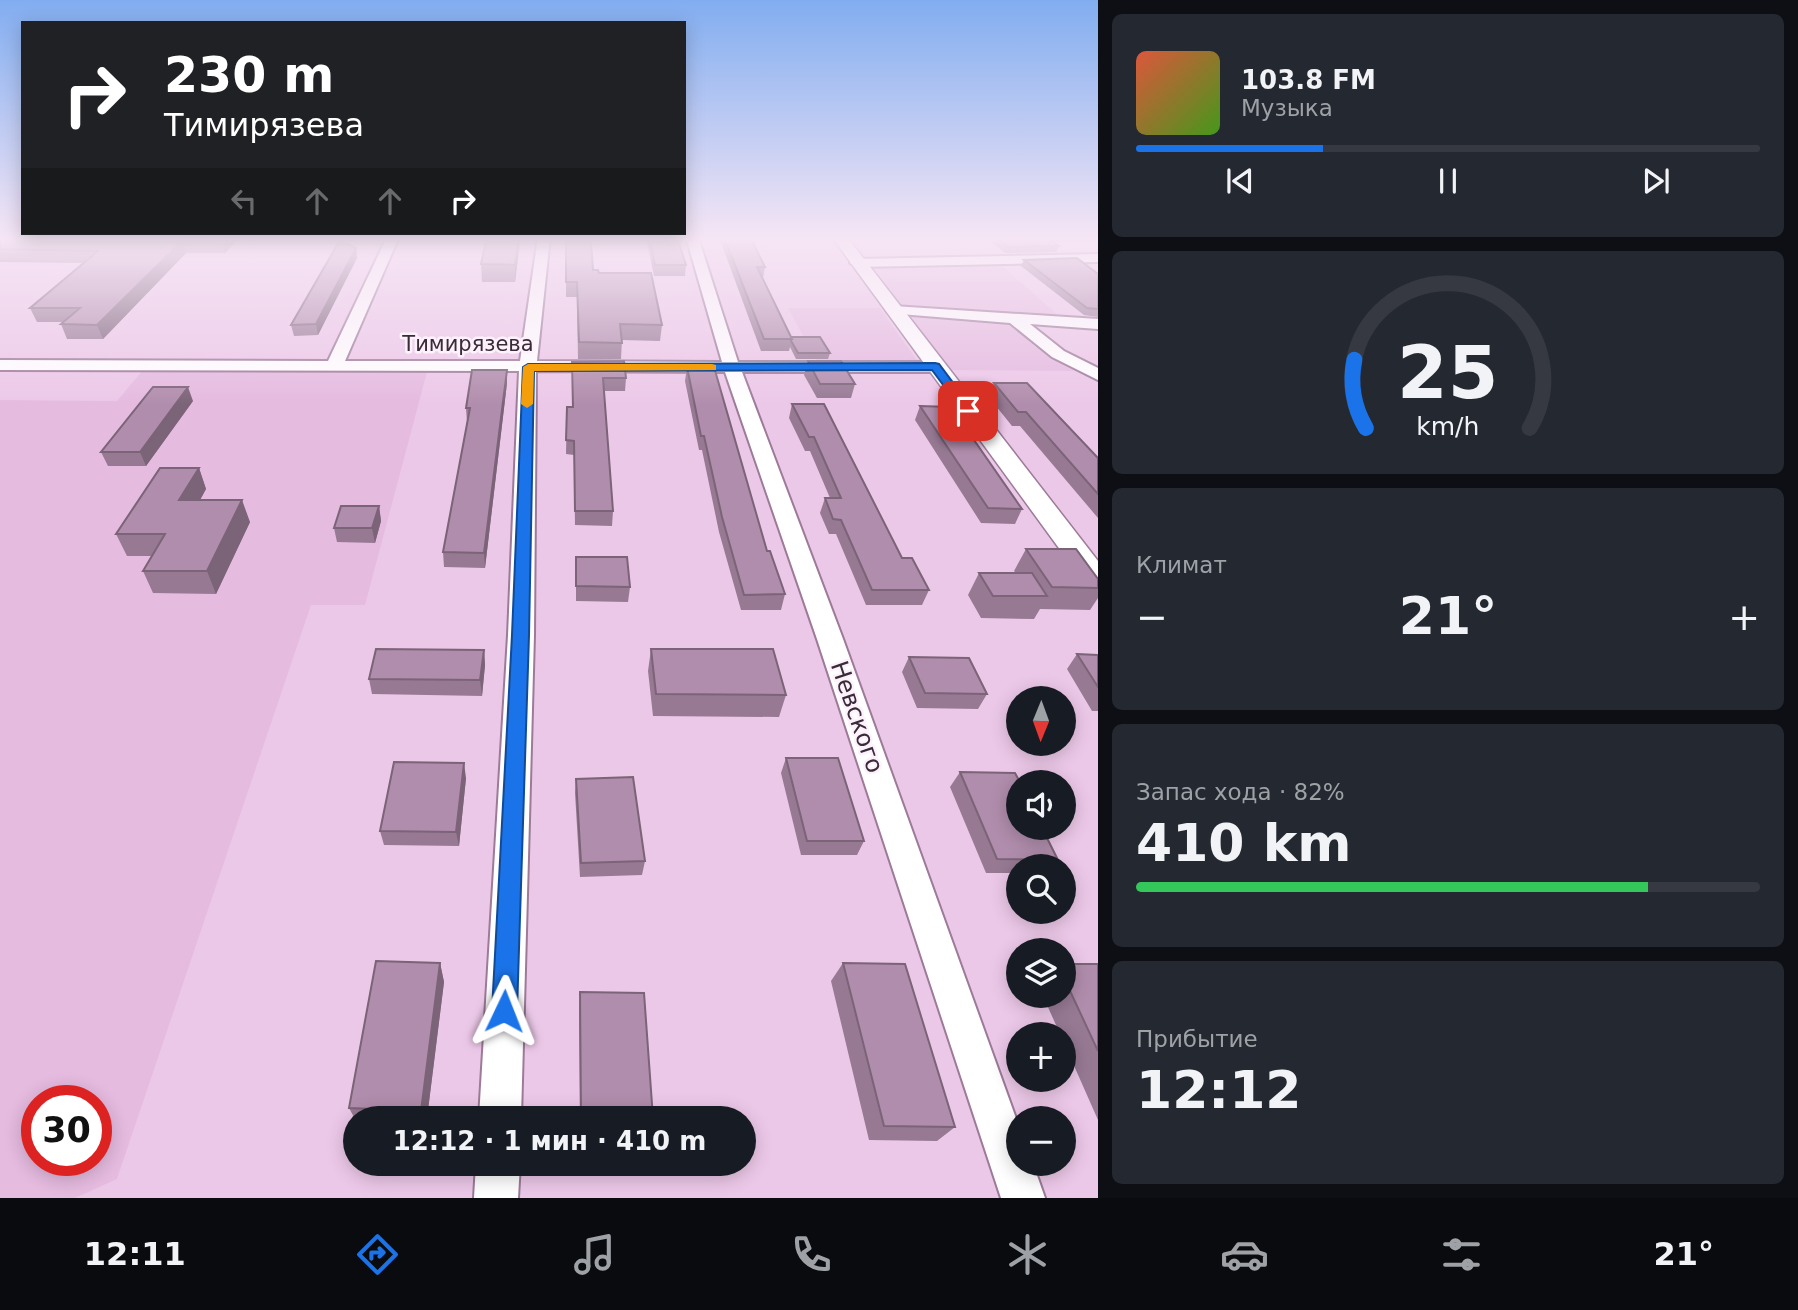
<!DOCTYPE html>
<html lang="ru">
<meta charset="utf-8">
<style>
body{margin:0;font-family:"DejaVu Sans",sans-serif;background:#242831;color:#f1f3f6;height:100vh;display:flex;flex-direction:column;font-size:26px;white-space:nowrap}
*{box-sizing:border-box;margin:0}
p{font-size:23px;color:#9ea1a6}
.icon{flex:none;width:38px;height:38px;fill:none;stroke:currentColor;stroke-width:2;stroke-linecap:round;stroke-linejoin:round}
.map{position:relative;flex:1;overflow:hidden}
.drawer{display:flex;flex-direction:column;gap:14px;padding:14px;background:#0d0f14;width:700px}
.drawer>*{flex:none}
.guide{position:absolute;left:21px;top:21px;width:665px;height:214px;border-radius:0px;box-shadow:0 4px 18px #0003;background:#202124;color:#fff;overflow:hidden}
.needle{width:46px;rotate:181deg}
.controls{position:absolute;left:1006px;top:686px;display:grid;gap:14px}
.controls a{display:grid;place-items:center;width:70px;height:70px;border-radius:50%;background:#171b24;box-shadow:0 4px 18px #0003;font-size:35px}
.speed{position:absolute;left:21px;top:1085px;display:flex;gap:14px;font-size:35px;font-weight:700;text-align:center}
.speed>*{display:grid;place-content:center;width:91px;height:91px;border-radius:50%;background:#171b24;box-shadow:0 4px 18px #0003;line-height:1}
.speed .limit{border:10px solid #d22;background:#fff;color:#111}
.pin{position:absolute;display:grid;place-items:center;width:60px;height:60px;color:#fff;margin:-30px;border-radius:14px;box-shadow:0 4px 10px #0006}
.me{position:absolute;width:77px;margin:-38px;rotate:2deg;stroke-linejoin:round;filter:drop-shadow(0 0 5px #0008)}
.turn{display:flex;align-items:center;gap:24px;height:147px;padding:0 28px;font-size:32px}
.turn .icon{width:91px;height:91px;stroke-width:2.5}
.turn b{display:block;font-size:49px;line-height:60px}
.lanes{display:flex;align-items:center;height:66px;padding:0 28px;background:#0003;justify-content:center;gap:35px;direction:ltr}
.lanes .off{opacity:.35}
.big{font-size:52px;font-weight:600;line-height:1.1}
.drawer .widget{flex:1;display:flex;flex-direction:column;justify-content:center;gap:10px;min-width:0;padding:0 24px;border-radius:10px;background:#242831}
.drawer .dial{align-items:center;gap:0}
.dial svg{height:182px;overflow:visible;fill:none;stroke:#363941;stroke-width:7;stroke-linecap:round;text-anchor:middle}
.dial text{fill:#f1f3f6;stroke:none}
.song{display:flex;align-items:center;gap:21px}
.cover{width:84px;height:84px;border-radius:10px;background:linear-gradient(135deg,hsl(10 70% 55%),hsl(100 70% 35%))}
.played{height:7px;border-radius:4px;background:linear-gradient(90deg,#1a73e8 30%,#363941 30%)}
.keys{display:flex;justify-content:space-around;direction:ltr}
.heat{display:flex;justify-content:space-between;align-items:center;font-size:38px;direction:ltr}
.charge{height:10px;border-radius:5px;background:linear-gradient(90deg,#34c759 82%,#363941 0)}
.trip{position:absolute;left:343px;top:1106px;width:413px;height:70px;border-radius:35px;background:#171b24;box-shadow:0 4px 18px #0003;font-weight:600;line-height:70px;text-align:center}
.tab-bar{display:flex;height:112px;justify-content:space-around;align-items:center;background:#090b0e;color:#9ea1a6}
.tab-bar .icon{width:49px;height:49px}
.tab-bar .on{color:#1a73e8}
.tab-bar b{font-size:32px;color:#f1f3f6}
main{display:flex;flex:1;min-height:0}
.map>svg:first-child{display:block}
.built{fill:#e5bbe0;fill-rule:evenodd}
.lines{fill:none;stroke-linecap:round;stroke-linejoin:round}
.minor-casing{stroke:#9c7a98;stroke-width:4}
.tertiary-casing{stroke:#9c7a98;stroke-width:3}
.minor{fill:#fff;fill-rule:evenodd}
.tertiary{fill:#fff;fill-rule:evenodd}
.wall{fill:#977994}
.shaded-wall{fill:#7b6378}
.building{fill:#b08dac;stroke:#7b6378;stroke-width:2}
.route{fill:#1a73e8;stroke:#114b97;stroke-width:2}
.slow{fill:#f59e0b}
.labels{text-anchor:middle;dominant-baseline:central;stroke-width:5;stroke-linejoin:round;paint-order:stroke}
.far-street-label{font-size:21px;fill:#392b38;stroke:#fdf2fc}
.street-label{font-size:24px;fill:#392b38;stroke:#fdf2fc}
</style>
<main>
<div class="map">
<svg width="1098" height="1198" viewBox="0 0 1098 1198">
<rect width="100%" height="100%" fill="#ecc8e8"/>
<path class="built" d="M867 265 1002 266 1061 318 897 307Z
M788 308H880L918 362H817Z
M904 314 1009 323 1034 346 1074 371 947 370Z
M143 370 427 372 365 605H311L117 1179 75 1198H0V400L117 401ZM37 1101H96V1160H37Z"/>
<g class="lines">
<defs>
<path id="minor" d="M387 237H399L345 361H520L538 237H550L537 361 722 362 686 237H698L738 362H935L943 367 935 372H742L843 639 1018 1124V1164H1033L1045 1198H1001L817 639 725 372 536 371 534 635 521 1118H479L508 635 519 371 0 370V360L328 361Z
M1098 254V262L857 267 850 263 857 259Z
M893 306 1098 319V329L1030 324 1064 351 1098 368V380L1052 357 1010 323 888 313 886 310 888 307Z
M476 1164H520L518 1198H474Z"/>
<path id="tertiary" d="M832 237H847L1098 561V591L1088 588Z"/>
</defs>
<use href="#minor" class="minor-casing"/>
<use href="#tertiary" class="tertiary-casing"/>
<use href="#minor" class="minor"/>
<use href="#tertiary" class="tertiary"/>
</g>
<path class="wall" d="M0 237H240L225 253H186L103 339H67L61 324 64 322H37L30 308 83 263 0 262Z
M487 237H520L515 282H482L481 264Z
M646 237H677L686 265 685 276H654Z
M719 237H750L765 267 763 278H762L791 337 830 353 828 359H796L790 347 789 351H761Z
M986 237H1098V242H1054L1059 246 1056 252 1005 253Z
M566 241 593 270 662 325 660 341 622 340 621 359H578L577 297H566Z
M356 248 357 258 318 335 294 336 291 325Z
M1024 260 1098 274V317L1084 315 1021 266Z
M808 361 855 384 851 398H817L804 375Z
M572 362 626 378 625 391H604L613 511 612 526 575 525 574 455 566 454 567 407H572Z
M687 367 767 551 785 594 781 610H741L719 532 702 450H699L685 381Z
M507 383 485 568 444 567 443 552 467 422 466 408Z
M994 383 1098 458V518L1020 426H1012L988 396Z
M193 401 146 466H108L101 452Z
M792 404 902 558 929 590 922 605H866L836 534H829L820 513 825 498H830L810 451H805L789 418Z
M920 406 1022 509 1015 524 981 523 915 420Z
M199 468 206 489 200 500 250 522 216 594 153 593 143 571 152 556H127L116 534Z
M379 506 381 521 375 543 337 542 334 528Z
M1026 549 1098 579V598L1090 610 1040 609 1034 619 981 618 968 595 979 573H1016L1014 571Z
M576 557 630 587 628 602 576 601Z
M651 649 786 695 779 717 653 716 648 671Z
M484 650 485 665 482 696 372 694 369 679Z
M1077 654 1098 655V711H1092L1067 669Z
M909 657 987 694 978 709 917 708 902 672Z
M786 758 864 841 857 855H801L781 773Z
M960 772 1058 860 1052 866H1018V873H986L950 787Z
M466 778 459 846 384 845 380 831Z
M576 779 645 861 642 875 580 877 575 793Z
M440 963 444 982 427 1118 355 1119 349 1108Z
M843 963 955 1127 937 1141 869 1140 831 981Z
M1064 964H1098V1120L1064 1043V1034H1060L1043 996H1064Z
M580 992 653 1118H580L579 1010Z"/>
<path class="shaded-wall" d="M225 237H240L225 253 222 241Z
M519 237H520V243L515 282V265Z
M183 240 186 253 103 339 97 325Z
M356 248 357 258 318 335 316 324Z
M507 370V383L485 568 484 553Z
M188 387 193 401 146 466 140 452Z
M199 468 206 489 188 522 179 500Z
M242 500 250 522 216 594 207 571Z
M379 506 381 521 375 543 372 528Z
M484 650 485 665 482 696 480 680Z
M464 763 466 778 459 846 456 832Z
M440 963 444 982 427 1118H424L421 1111Z"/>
<path class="building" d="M0 237H225L222 241 183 240 97 325 61 324 80 308H30L98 251 0 249Z
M487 237H519L515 265 481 264Z
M649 237H677L686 265H655Z
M724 237H750L765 267H757L792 339H764Z
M996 237H1047L1059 246 1008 247Z
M340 240 356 248 316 324 291 325Z
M566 241 591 242 593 270H598L599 273H651L662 325 620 324 622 343 579 342 577 282H566Z
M1077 258 1098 274V309L1087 308 1024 260Z
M791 337H820L830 353H798L790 339H792Z
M624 361 626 378H603L613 511H575L574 441 566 440 567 407H573L572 362Z
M808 361H841L855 384H820Z
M687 367H714L767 551H770L785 594 744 595 722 517 704 436H701Z
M472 370H507L484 553 443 552 470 408H466Z
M994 383H1027L1098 458V494L1026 412H1018Z
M153 387H188L140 452H101Z
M792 404H824L902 558H912L929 590H872L841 520 833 519 825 498H841L814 437H809Z
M920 406 951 407 1022 509 988 508Z
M160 468H199L179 500H242L207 571H143L165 534H116Z
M341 506H379L372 528H334Z
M1026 549H1076L1098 579V588L1052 587Z
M576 557H627L630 587 576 586Z
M979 573H1032L1047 596H993Z
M376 649 484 650 480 680 369 679Z
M651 649H773L786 695 656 694Z
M1077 654 1098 655V687Z
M909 657 969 658 987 694 925 693Z
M786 758H838L864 841H807Z
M394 762 464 763 456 832 380 831Z
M960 772 1015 773 1020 782H1018V828H1042L1058 860 997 859Z
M633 777 645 861 581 863 576 779Z
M376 961 440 963 421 1111 349 1108Z
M843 963 905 964 955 1127 884 1126Z
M1064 964H1098V1051L1064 978Z
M580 992 644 993 653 1118H581Z"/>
<linearGradient id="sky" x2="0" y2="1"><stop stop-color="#81adf0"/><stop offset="0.59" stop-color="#f6e6f5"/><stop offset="1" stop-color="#f6e6f5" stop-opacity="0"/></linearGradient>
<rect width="1098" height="405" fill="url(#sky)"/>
<path class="route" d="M935 363 939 364 972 408V413H964L932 370 534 371 529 635 517 1011 513 1020 504 1023 496 1020 492 1011 512 635 523 367 528 364Z"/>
<path class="slow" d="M712 364 716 365V370L534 371 533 404 527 408 521 404 523 367 528 364Z"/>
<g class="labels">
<g class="far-street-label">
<text x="468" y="344">Тимирязева</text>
</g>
<g class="street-label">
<text transform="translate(857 717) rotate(71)">Невского</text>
</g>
</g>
</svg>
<div class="controls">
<a><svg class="needle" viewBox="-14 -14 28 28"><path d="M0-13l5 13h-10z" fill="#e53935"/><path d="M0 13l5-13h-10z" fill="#9ea1a6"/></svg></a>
<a><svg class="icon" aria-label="sound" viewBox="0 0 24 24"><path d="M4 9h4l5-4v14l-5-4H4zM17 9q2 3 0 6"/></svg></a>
<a><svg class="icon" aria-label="search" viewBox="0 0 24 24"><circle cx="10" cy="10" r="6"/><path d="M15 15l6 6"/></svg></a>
<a><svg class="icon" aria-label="layers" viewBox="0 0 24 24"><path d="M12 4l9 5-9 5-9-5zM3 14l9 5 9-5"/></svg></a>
<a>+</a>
<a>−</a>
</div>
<div class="speed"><div class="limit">30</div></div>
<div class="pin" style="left:968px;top:411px;background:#d93025"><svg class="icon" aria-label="arrive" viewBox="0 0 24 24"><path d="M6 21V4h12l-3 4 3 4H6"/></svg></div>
<svg class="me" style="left:504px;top:1011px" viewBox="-20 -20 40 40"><path d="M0-17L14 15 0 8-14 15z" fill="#1a73e8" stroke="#fff" stroke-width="4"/></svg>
<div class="trip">12:12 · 1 мин · 410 m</div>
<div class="guide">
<div class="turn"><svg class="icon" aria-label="right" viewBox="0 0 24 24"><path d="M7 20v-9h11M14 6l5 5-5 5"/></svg><div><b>230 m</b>Тимирязева</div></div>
<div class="lanes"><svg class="icon off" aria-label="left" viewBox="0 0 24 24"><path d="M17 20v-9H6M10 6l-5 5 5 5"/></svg><svg class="icon off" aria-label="ahead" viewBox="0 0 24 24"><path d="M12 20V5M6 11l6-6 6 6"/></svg><svg class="icon off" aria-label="ahead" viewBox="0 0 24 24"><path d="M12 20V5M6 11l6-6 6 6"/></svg><svg class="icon" aria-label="right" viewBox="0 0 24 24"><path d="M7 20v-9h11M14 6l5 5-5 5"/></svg></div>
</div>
</div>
<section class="drawer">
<div class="widget">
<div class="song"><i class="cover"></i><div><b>103.8 FM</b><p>Музыка</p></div></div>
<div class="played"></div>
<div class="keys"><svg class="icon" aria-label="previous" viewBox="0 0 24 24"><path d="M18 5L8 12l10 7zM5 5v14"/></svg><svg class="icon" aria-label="pause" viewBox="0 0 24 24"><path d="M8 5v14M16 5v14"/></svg><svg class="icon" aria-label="next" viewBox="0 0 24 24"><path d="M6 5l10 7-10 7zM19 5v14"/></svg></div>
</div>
<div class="widget dial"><svg viewBox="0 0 100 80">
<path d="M14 69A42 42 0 1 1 86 69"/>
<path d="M14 69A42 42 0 0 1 9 39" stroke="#1a73e8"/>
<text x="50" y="56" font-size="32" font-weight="700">25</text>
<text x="50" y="72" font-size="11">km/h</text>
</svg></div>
<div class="widget"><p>Климат</p>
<div class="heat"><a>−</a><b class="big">21°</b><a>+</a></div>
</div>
<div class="widget"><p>Запас хода · 82%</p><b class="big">410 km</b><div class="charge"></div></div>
<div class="widget"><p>Прибытие</p><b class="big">12:12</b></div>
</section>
</main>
<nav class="tab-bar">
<b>12:11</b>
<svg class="icon on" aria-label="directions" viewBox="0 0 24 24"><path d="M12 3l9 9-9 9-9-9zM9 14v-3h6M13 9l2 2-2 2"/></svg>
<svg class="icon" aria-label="music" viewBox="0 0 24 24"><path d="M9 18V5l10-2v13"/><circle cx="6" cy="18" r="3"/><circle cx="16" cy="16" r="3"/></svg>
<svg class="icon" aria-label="phone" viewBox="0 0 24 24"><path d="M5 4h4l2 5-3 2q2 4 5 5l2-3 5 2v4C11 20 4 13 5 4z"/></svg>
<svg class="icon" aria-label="climate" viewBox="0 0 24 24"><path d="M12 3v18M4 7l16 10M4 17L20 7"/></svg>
<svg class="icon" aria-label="car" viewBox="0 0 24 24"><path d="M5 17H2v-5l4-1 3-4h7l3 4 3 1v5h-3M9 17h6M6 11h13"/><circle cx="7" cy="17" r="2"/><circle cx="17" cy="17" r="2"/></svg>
<svg class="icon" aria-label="filters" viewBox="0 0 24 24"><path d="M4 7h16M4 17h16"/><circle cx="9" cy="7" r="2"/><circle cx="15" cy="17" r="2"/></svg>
<b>21°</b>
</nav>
